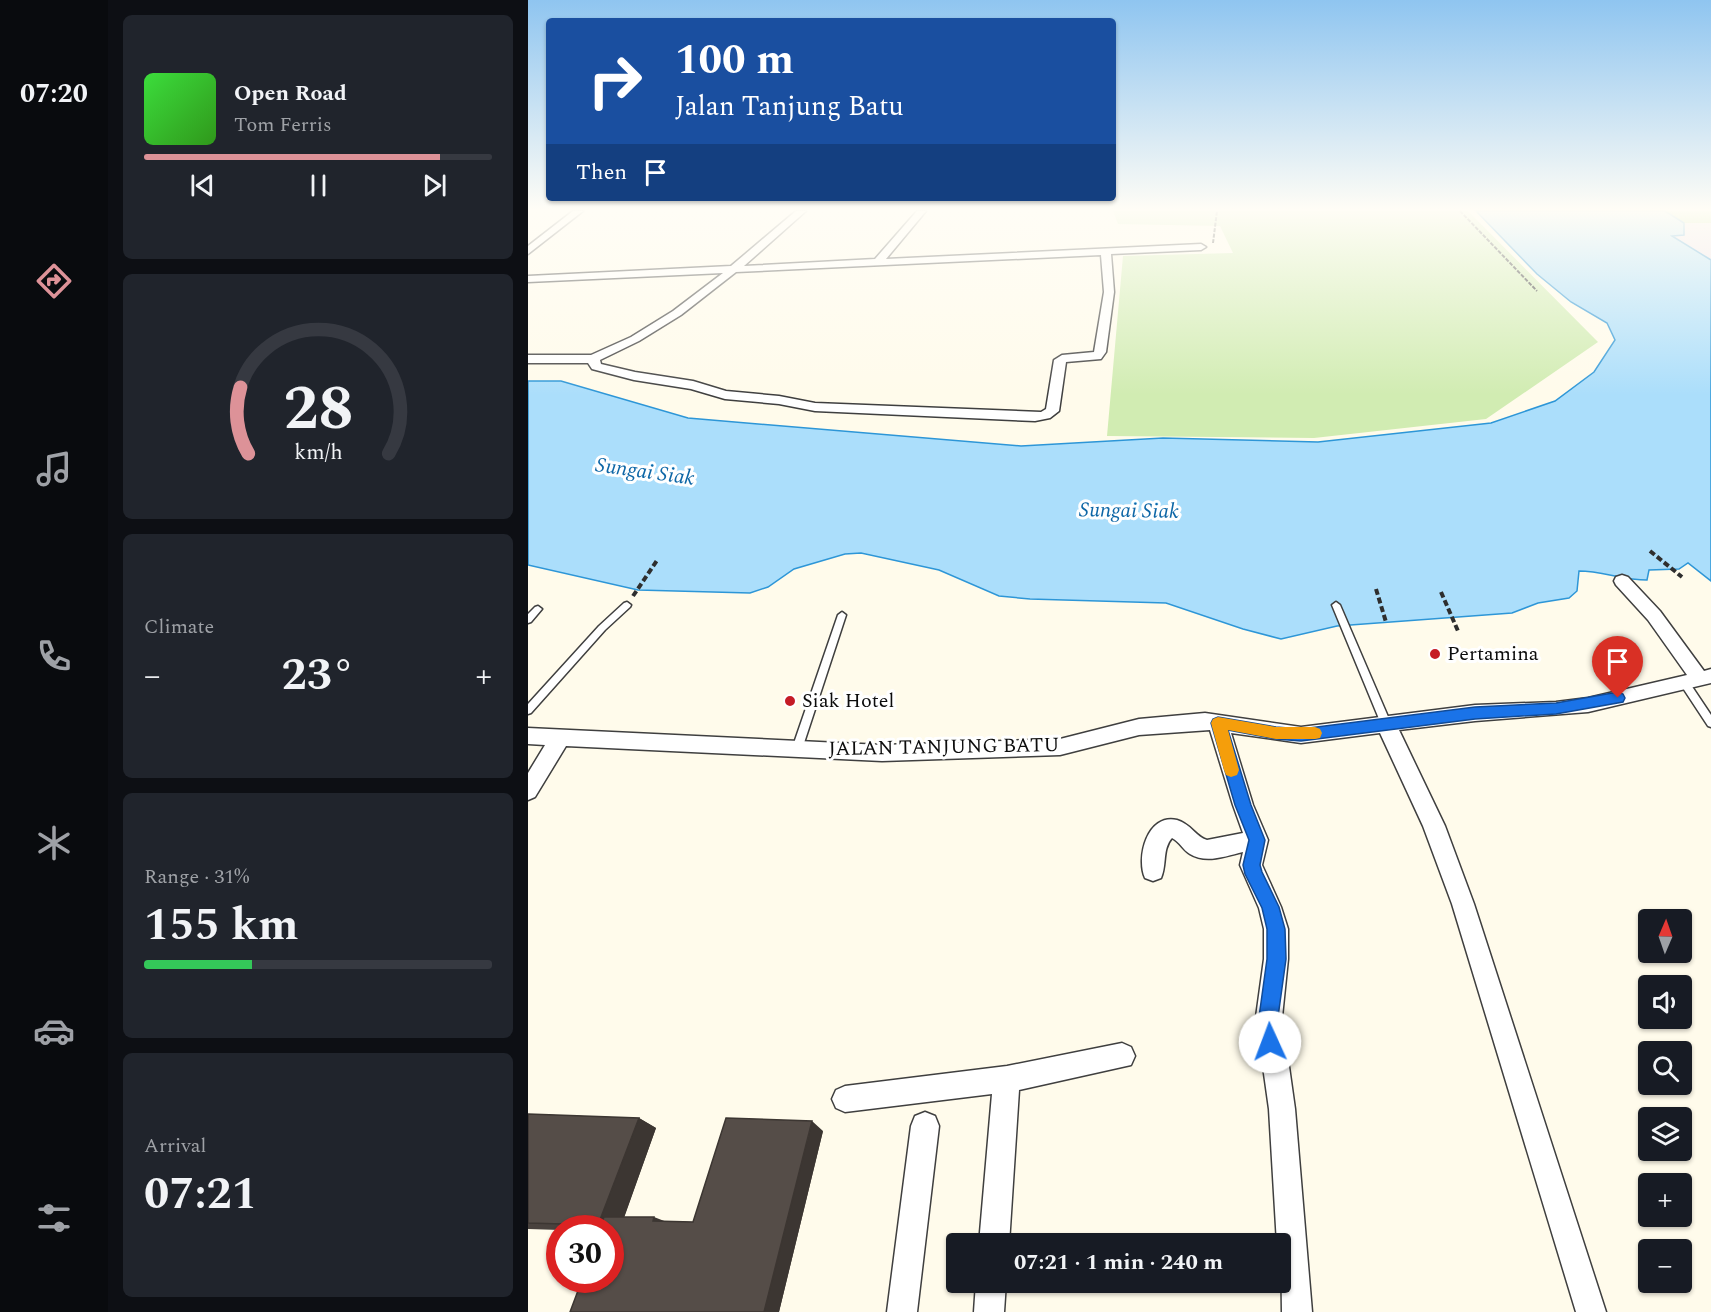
<!DOCTYPE html>
<meta charset="utf-8">
<style>
body{margin:0;font-family:Spectral,serif;background:#20242c;color:#f1f3f6;height:100vh;display:flex;flex-direction:column;font-size:22px;white-space:nowrap}
*{box-sizing:border-box;margin:0}
p{font-size:20px;color:#9ea1a6}
.icon{flex:none;width:33px;height:33px;fill:none;stroke:currentColor;stroke-width:2;stroke-linecap:round;stroke-linejoin:round}
.map{position:relative;flex:1;overflow:hidden}
.drawer{display:flex;flex-direction:column;gap:15px;padding:15px;background:#0d0f14;width:420px}
.drawer>*{flex:none}
.guide{position:absolute;left:18px;top:18px;width:570px;height:183px;border-radius:6px;box-shadow:0 2px 4px #0004;background:#1a4fa0;color:#fff;overflow:hidden}
.needle{width:39px;rotate:2deg}
.buttons{position:absolute;left:1110px;top:909px;display:grid;gap:12px}
.buttons a{display:grid;place-items:center;width:54px;height:54px;border-radius:6px;background:#171b24;box-shadow:0 2px 4px #0004;font-size:30px}
.speed{position:absolute;left:18px;top:1215px;display:flex;gap:12px;font-size:30px;font-weight:700;text-align:center}
.speed>*{display:grid;place-content:center;width:78px;height:78px;border-radius:50%;background:#171b24;box-shadow:0 2px 4px #0004;line-height:1}
.speed .limit{border:9px solid #d22;background:#fff;color:#111}
.pin{position:absolute;display:grid;place-items:center;width:51px;height:51px;color:#fff;margin:-62px -26px;border-radius:50% 50% 50% 0;rotate:-45deg;box-shadow:0 0 6px #0007}
.pin .icon{rotate:45deg}
.me{position:absolute;width:66px;margin:-33px;rotate:358deg;stroke-linejoin:round;filter:drop-shadow(0 0 4px #0008)}
.turn{display:flex;align-items:center;gap:21px;height:126px;padding:0 30px;font-size:27px}
.turn .icon{width:78px;height:78px;stroke-width:2.5}
.turn b{display:block;font-size:42px;line-height:51px}
.then{display:flex;align-items:center;height:57px;padding:0 30px;background:#0003;gap:12px;font-size:22px}
.big{font-size:45px;font-weight:700;line-height:1.1}
.drawer .widget{flex:1;display:flex;flex-direction:column;justify-content:center;gap:9px;min-width:0;padding:0 21px;border-radius:9px;background:#20242c}
.drawer .dial{align-items:center;gap:0}
.dial svg{height:156px;overflow:visible;fill:none;stroke:#363941;stroke-width:7;stroke-linecap:round;text-anchor:middle}
.dial text{fill:#f1f3f6;stroke:none}
.song{display:flex;align-items:center;gap:18px}
.cover{width:72px;height:72px;border-radius:9px;background:linear-gradient(135deg,hsl(120 70% 55%),hsl(110 70% 35%))}
.played{height:6px;border-radius:3px;background:linear-gradient(90deg,#dd9298 85%,#363941 85%)}
.keys{display:flex;justify-content:space-around;direction:ltr}
.heat{display:flex;justify-content:space-between;align-items:center;font-size:33px;direction:ltr}
.charge{height:9px;border-radius:4px;background:linear-gradient(90deg,#34c759 31%,#363941 0)}
.trip{position:absolute;left:418px;top:1233px;width:345px;height:60px;border-radius:6px;background:#171b24;box-shadow:0 2px 4px #0004;font-weight:700;line-height:60px;text-align:center}
main{display:flex;flex:1;min-height:0}
.tab-bar{display:flex;flex-direction:column;width:108px;justify-content:space-around;align-items:center;background:#090b0e;color:#9ea1a6}
.tab-bar .icon{width:42px;height:42px}
.tab-bar .on{color:#dd9298}
.tab-bar b{font-size:27px;color:#f1f3f6}
.map>svg:first-child{display:block}
.industrial{fill:#eadfec}
.green{fill:#d1ecb2}
.forest{fill:#b4de90}
.water{fill:#abdefb;stroke:#2d96d7;stroke-width:1.5}
.lines{fill:none;stroke-linecap:round;stroke-linejoin:round}
.lane-casing{stroke:#3f3f3f;stroke-width:3}
.street-casing{stroke:#3f3f3f;stroke-width:3}
.path-far1{stroke:#2e2e2e;stroke-width:2;stroke-dasharray:4 1.5;stroke-linecap:butt}
.path{stroke:#2e2e2e;stroke-width:4;stroke-dasharray:6 3;stroke-linecap:butt}
.lane{fill:#fff;fill-rule:evenodd}
.street{fill:#fff;fill-rule:evenodd}
.wall{fill:#49423e}
.shaded-wall{fill:#3c3632}
.building{fill:#554d48;stroke:#3c3632;stroke-width:1.5}
.route{fill:#1a73e8;stroke:#114b97;stroke-width:1.5}
.slow{fill:#f59e0b}
.poi-dot{fill:#c51b25;stroke:#fff;stroke-width:2}
.labels{text-anchor:middle;dominant-baseline:central;stroke-width:6;stroke-linejoin:round;paint-order:stroke}
.poi-label{font-size:20px;fill:#0c0c0c;stroke:#fff;text-anchor:start}
.street-label{font-size:20px;fill:#0c0c0c;stroke:#fff}
.water-label{font-size:21px;font-style:italic;fill:#0d66a6;stroke:#fff}
</style>
<main>
<nav class="tab-bar">
<b>07:20</b>
<svg class="icon on" aria-label="directions" viewBox="0 0 24 24"><path d="M12 3l9 9-9 9-9-9zM9 14v-3h6M13 9l2 2-2 2"/></svg>
<svg class="icon" aria-label="music" viewBox="0 0 24 24"><path d="M9 18V5l10-2v13"/><circle cx="6" cy="18" r="3"/><circle cx="16" cy="16" r="3"/></svg>
<svg class="icon" aria-label="phone" viewBox="0 0 24 24"><path d="M5 4h4l2 5-3 2q2 4 5 5l2-3 5 2v4C11 20 4 13 5 4z"/></svg>
<svg class="icon" aria-label="climate" viewBox="0 0 24 24"><path d="M12 3v18M4 7l16 10M4 17L20 7"/></svg>
<svg class="icon" aria-label="car" viewBox="0 0 24 24"><path d="M5 17H2v-5l4-1 3-4h7l3 4 3 1v5h-3M9 17h6M6 11h13"/><circle cx="7" cy="17" r="2"/><circle cx="17" cy="17" r="2"/></svg>
<svg class="icon" aria-label="filters" viewBox="0 0 24 24"><path d="M4 7h16M4 17h16"/><circle cx="9" cy="7" r="2"/><circle cx="15" cy="17" r="2"/></svg>
</nav>
<section class="drawer">
<div class="widget">
<div class="song"><i class="cover"></i><div><b>Open Road</b><p>Tom Ferris</p></div></div>
<div class="played"></div>
<div class="keys"><svg class="icon" aria-label="previous" viewBox="0 0 24 24"><path d="M18 5L8 12l10 7zM5 5v14"/></svg><svg class="icon" aria-label="pause" viewBox="0 0 24 24"><path d="M8 5v14M16 5v14"/></svg><svg class="icon" aria-label="next" viewBox="0 0 24 24"><path d="M6 5l10 7-10 7zM19 5v14"/></svg></div>
</div>
<div class="widget dial"><svg viewBox="0 0 100 80">
<path d="M14 69A42 42 0 1 1 86 69"/>
<path d="M14 69A42 42 0 0 1 10 35" stroke="#dd9298"/>
<text x="50" y="56" font-size="32" font-weight="700">28</text>
<text x="50" y="72" font-size="11">km/h</text>
</svg></div>
<div class="widget"><p>Climate</p>
<div class="heat"><a>−</a><b class="big">23°</b><a>+</a></div>
</div>
<div class="widget"><p>Range · 31%</p><b class="big">155 km</b><div class="charge"></div></div>
<div class="widget"><p>Arrival</p><b class="big">07:21</b></div>
</section>
<div class="map">
<svg width="1183" height="1312" viewBox="0 0 1183 1312">
<rect width="100%" height="100%" fill="#fffbeb"/>
<path class="industrial" d="M1156 223H1183V260L1142 235H1156Z"/>
<path class="green" d="M585 211H940L1070 342 958 419 786 438 579 436 595 256 705 253 692 226 590 224Z"/>
<path class="forest" d="M1137 211H1183V223H1156Z"/>
<path class="water" d="M948 211H1137L1156 223V235L1144 236 1183 260V581L1160 563 1151 569 1121 570 1119 580C1095 580 1074 571 1051 571L1049 591 1041 598 1010 603 984 613 809 626 753 639 715 629 638 603 502 599 471 596 411 570 333 553 317 554 266 569 240 587 222 593 110 590 0 565V381H33L160 418 493 446 635 438 790 442 963 423 1027 401 1066 372 1087 340 1079 323 1043 302 1009 274Z"/>
<g class="lines">
<defs>
<path id="lane" d="M99 602 103 605 102 607 77 630 3 713 0 714V704L71 626 96 603Z
M808 602 812 605 864 726 862 729 859 730 856 729 854 726 804 605Z
M10 606 14 609 3 622 0 623V614L7 607Z
M314 612 318 615 274 749 273 752 269 753 265 752 264 749 310 615Z
M1156 678 1159 679 1183 715V727L1180 726 1153 685 1151 682 1153 679Z"/>
<path id="street" d="M45 211H55L0 254V246Z
M268 211H278L216 266 347 259 389 211H398L358 259 673 244 678 247 673 250 583 254 586 292 578 352 573 359 538 362 531 411 522 418 507 421 287 411 251 404 197 399 163 389 106 380 64 369 60 363H0V355H63L103 337 145 311 195 273 0 282V276L203 266ZM573 255 576 292 566 352 534 355 526 360 518 409 513 412 287 403 251 396 198 391 165 381 107 372 73 364 72 360 111 341 153 315 208 272Z
M1094 575 1100 577 1132 611 1176 671 1183 669V683L1060 712 947 721 871 730 917 826 946 904 1078 1312H1048L924 904 895 826 852 733 773 743 703 733 725 805 740 840 734 865 753 907 760 929V959L754 1017 767 1109 784 1312H754L753 1244H749L741 1109 728 1017 736 959V929L731 908 712 865 715 852C698 856 678 864 662 854 655 850 652 842 644 838 634 849 639 865 633 878L625 881 617 878C608 858 619 813 649 820 663 824 668 837 679 840L715 833 705 805 682 730 611 735 532 755 354 761 38 746 7 797 0 800V773L17 745 0 744V728L354 745 532 739 611 719 677 713 773 727 947 705 1028 702 1060 698 1159 675 1120 620 1088 585 1086 581 1088 577Z
M594 1043 603 1047 607 1056 603 1065 491 1090 481 1244H451L464 1094 317 1112 308 1108 304 1099 308 1090 317 1086 479 1066Z
M397 1112 407 1116 411 1126 389 1312H359L383 1126 387 1116Z
M448 1282H478L476 1312H446Z"/>
</defs>
<use href="#lane" class="lane-casing"/>
<use href="#street" class="street-casing"/>
<path class="path-far1" d="M932 211 1009 291
M685 243 689 211"/>
<path class="path" d="M1122 551 1154 577
M848 589 858 622
M913 592 930 631
M105 596 130 559"/>
<use href="#lane" class="lane"/>
<use href="#street" class="street"/>
</g>
<path class="wall" d="M0 1114 111 1118 128 1128 96 1217 135 1221 165 1222 295 1131 251 1312H42L82 1228H32V1230L0 1229Z"/>
<path class="shaded-wall" d="M111 1118 128 1128 91 1232 70 1225Z
M284 1121 295 1131 251 1312H236Z
M126 1217 144 1224 125 1221Z"/>
<path class="building" d="M0 1114 111 1118 70 1225 0 1223Z
M198 1118 284 1121 236 1312H42L54 1280H82V1228H72L76 1217H126L125 1221 165 1222Z"/>
<linearGradient id="sky" x2="0" y2="1"><stop stop-color="#8fc5f0"/><stop offset="0.53" stop-color="#fffdf6"/><stop offset="1" stop-color="#fffdf6" stop-opacity="0"/></linearGradient>
<rect width="1183" height="395" fill="url(#sky)"/>
<path class="route" d="M1090 692 1095 694 1097 698 1095 702 1028 714 947 719 773 741 748 739 700 730 723 805 737 840 732 865 734 872 751 907 757 929 758 959 750 1017 752 1042 749 1049 742 1052 736 1049 733 1042 731 1017 739 959V929L734 908 717 874 715 865 721 840 707 805 683 723 685 719 690 717 748 727 773 729 947 707 1028 703Z"/>
<path class="slow" d="M690 717 748 727H787L792 729 794 733 792 738 787 739H748L700 730 711 770 709 775 703 777 698 775 696 770 683 723 685 719Z"/>
<g class="poi-dot">
<circle cx="907" cy="654" r="6"/>
<circle cx="262" cy="701" r="6"/>
</g>
<g class="labels">
<g class="poi-label">
<text x="919" y="654">Pertamina</text>
<text x="274" y="701">Siak Hotel</text>
</g>
<g class="street-label">
<text transform="translate(416 747) rotate(-1)">JALAN TANJUNG BATU</text>
</g>
<g class="water-label">
<text transform="translate(117 472) rotate(8)">Sungai Siak</text>
<text transform="translate(601 511) rotate(1)">Sungai Siak</text>
</g>
</g>
</svg>
<div class="buttons">
<a><svg class="needle" viewBox="-14 -14 28 28"><path d="M0-13l5 13h-10z" fill="#e53935"/><path d="M0 13l5-13h-10z" fill="#9ea1a6"/></svg></a>
<a><svg class="icon" aria-label="sound" viewBox="0 0 24 24"><path d="M4 9h4l5-4v14l-5-4H4zM17 9q2 3 0 6"/></svg></a>
<a><svg class="icon" aria-label="search" viewBox="0 0 24 24"><circle cx="10" cy="10" r="6"/><path d="M15 15l6 6"/></svg></a>
<a><svg class="icon" aria-label="layers" viewBox="0 0 24 24"><path d="M12 4l9 5-9 5-9-5zM3 14l9 5 9-5"/></svg></a>
<a>+</a>
<a>−</a>
</div>
<div class="speed"><div class="limit">30</div></div>
<div class="pin" style="left:1090px;top:698px;background:#d93025"><svg class="icon" aria-label="arrive" viewBox="0 0 24 24"><path d="M6 21V4h12l-3 4 3 4H6"/></svg></div>
<svg class="me" style="left:742px;top:1042px" viewBox="-20 -20 40 40"><circle r="19" fill="#fff"/><path d="M0-13L10 11 0 6-10 11z" fill="#1a73e8"/></svg>
<div class="trip">07:21 · 1 min · 240 m</div>
<div class="guide">
<div class="turn"><svg class="icon" aria-label="right" viewBox="0 0 24 24"><path d="M7 20v-9h11M14 6l5 5-5 5"/></svg><div><b>100 m</b>Jalan Tanjung Batu</div></div>
<div class="then">Then<svg class="icon" aria-label="arrive" viewBox="0 0 24 24"><path d="M6 21V4h12l-3 4 3 4H6"/></svg></div>
</div>
</div>
</main>
